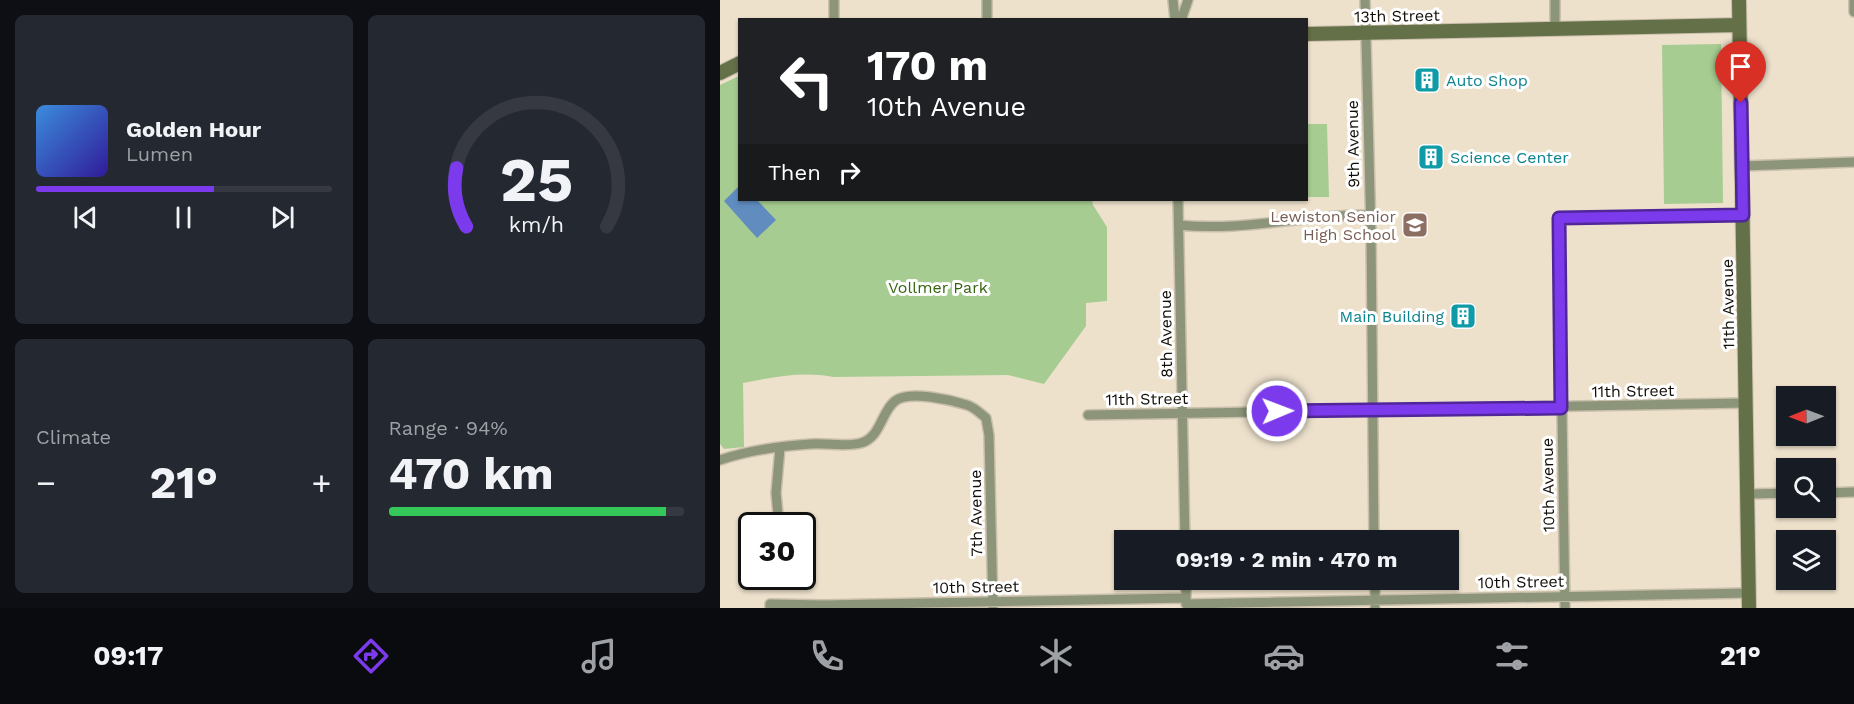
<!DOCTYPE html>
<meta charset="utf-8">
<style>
body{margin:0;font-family:"Work Sans",sans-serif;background:#242831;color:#f1f3f6;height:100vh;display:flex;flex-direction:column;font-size:22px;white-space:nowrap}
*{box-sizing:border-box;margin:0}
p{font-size:20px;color:#9ea1a6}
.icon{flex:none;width:33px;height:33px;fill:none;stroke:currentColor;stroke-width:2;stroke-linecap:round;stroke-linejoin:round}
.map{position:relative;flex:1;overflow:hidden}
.details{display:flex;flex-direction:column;gap:15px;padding:15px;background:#0d0f14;width:720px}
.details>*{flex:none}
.guide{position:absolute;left:18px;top:18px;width:570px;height:183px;border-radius:0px;box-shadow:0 2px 4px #0004;background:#202124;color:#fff;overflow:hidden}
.needle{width:39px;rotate:269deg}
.controls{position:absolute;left:1056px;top:386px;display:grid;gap:12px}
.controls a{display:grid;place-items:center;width:60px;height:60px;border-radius:0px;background:#171b24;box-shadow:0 2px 4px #0004;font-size:30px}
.speed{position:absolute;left:18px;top:512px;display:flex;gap:12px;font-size:30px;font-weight:700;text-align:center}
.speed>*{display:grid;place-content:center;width:78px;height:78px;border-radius:50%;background:#171b24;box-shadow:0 2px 4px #0004;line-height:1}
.speed .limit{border:3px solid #111;border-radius:9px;background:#fff;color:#111}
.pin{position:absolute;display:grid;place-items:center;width:51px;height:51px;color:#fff;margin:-62px -26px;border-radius:50% 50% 50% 0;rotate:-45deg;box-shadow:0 0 6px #0007}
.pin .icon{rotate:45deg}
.me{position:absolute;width:66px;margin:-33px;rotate:89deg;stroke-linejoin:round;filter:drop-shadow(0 0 4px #0008)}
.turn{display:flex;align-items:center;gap:21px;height:126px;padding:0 30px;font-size:27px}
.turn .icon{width:78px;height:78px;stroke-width:2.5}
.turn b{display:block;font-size:42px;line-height:51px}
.then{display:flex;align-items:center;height:57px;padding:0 30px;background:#0003;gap:12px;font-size:22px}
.big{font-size:45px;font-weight:700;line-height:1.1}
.details .widget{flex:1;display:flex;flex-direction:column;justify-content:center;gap:9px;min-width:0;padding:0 21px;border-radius:9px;background:#242831}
.details .dial{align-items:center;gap:0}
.dial svg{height:156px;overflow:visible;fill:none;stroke:#363941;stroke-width:7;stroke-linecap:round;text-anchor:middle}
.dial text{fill:#f1f3f6;stroke:none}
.song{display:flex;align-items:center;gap:18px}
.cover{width:72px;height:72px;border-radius:9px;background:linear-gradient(135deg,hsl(210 70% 55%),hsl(250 70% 35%))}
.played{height:6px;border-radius:3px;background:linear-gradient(90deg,#7c3aed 60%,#363941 60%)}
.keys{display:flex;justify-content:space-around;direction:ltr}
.heat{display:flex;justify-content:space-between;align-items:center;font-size:33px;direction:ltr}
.charge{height:9px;border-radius:4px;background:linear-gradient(90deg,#34c759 94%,#363941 0)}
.details .tiles{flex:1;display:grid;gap:15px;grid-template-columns:repeat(2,1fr)}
.trip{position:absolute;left:394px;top:530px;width:345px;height:60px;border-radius:0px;background:#171b24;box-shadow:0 2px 4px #0004;font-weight:700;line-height:60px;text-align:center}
.dock{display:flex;height:96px;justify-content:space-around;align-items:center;background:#090b0e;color:#9ea1a6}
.dock .icon{width:42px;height:42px}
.dock .active{color:#7c3aed}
.dock b{font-size:27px;color:#f1f3f6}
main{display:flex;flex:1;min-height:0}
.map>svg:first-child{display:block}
.green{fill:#a6cc91}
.water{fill:#608cc0}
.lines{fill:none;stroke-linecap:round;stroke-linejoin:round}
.street-casing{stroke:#cabfac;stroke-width:12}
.secondary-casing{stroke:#cabfac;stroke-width:16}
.street{stroke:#8c9579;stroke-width:9}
.secondary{stroke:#647047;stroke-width:14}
.route-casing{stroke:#51269a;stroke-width:15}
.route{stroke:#7c3aed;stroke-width:10}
.labels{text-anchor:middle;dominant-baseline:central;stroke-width:6;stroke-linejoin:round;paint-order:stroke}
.street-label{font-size:16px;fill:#110d06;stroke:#fff}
.culture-label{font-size:16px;fill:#0d838f;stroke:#fff;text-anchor:start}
.education-label{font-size:16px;fill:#785e54;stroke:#fff;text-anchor:end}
.park-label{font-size:16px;fill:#366510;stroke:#fff}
</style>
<main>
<section class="details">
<div class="tiles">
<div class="widget">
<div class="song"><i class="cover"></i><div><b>Golden Hour</b><p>Lumen</p></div></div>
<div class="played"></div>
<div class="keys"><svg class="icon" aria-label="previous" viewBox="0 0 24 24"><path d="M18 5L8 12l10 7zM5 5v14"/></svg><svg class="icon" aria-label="pause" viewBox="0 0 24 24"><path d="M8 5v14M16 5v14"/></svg><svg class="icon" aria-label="next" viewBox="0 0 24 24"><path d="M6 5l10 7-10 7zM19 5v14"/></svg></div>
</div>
<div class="widget dial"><svg viewBox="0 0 100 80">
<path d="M14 69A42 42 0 1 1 86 69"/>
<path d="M14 69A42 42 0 0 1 9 39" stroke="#7c3aed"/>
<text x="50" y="56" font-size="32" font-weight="700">25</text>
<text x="50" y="72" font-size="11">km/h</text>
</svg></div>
<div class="widget"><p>Climate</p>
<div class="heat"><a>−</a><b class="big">21°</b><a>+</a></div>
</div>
<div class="widget"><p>Range · 94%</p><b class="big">470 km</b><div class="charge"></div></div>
</div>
</section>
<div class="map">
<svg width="1134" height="608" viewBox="0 0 1134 608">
<rect width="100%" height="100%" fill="#ede1cc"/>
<path class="green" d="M1001 44 1003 203 944 204 942 45Z
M19 76 20 200H372L373 205 387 227V301L366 303V326L324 384 288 375 113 377C82 371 54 377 23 383L24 447 4 449 0 444V85Z
M587 124H607L609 197H587Z"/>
<path class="water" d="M19 186 20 200H37L56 220 37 238 4 201Z"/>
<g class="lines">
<defs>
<path id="street" d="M267 0V20
M453 0 455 20
M645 0 651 233 654 540
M835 0V29
M1134 0V12
M114 20V0
M461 20 468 0
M1022 166 1134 162
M458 200 465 540
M459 225C523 232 586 214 650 215
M368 415 1026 403
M0 460C29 450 60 446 91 444 107 443 126 447 141 443 161 437 161 412 175 401 189 390 231 400 247 405 254 407 260 413 266 418L269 435 273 608
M1106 493 1134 492
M1028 494 1066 493
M59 525 56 493 60 448
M466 579V604
M655 579V608
M466 604 1029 593
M50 608V604L104 605 466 598
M845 608 839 218 1023 215"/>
<path id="secondary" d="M1019 0 1029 608
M586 34 1019 25
M0 73 20 63"/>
</defs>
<use href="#street" class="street-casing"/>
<use href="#secondary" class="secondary-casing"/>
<use href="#street" class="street"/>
<use href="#secondary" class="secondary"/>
</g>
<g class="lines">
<defs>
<path id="route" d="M557 411 841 408 839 218 1023 215 1021 103"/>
</defs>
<use href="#route" class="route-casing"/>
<use href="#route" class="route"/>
</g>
<defs>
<symbol id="building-square" viewBox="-11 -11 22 22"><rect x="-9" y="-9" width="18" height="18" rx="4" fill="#0f9aa8" stroke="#fff"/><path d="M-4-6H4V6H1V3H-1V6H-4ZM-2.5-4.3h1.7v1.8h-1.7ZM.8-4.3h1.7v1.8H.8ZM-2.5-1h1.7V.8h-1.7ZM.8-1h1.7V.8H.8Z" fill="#fff"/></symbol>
<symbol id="school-square" viewBox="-11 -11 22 22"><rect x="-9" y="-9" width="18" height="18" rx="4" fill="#8d6e63" stroke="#fff"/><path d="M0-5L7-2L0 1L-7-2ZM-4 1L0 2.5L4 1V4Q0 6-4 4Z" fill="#fff"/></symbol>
</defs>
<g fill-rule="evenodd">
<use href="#building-square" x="692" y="65" width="30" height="30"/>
<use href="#building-square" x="696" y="142" width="30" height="30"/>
<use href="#school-square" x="680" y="210" width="30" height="30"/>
<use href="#building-square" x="728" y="301" width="30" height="30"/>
</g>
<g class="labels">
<g class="street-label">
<text transform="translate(677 16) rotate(-1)">13th Street</text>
<text transform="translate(633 144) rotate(-91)">9th Avenue</text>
<text transform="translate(1008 304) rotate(-91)">11th Avenue</text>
<text transform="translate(446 334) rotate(-91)">8th Avenue</text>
<text transform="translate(913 391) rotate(-1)">11th Street</text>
<text transform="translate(427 399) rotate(-1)">11th Street</text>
<text transform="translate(828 485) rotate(-91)">10th Avenue</text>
<text transform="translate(256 513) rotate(-91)">7th Avenue</text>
<text transform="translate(801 582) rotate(-1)">10th Street</text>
<text transform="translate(256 587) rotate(-1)">10th Street</text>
</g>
<g class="culture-label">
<text x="726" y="80">Auto Shop</text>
<text x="730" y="157">Science Center</text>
<text x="724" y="316" text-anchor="end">Main Building</text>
</g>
<g class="education-label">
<text x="676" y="216">Lewiston Senior<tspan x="676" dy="18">High School</tspan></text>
</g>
<g class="park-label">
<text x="218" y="287">Vollmer Park</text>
</g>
</g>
</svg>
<div class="controls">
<a><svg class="needle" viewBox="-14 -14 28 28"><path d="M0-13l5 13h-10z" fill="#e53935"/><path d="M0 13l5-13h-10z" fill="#9ea1a6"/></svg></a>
<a><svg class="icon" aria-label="search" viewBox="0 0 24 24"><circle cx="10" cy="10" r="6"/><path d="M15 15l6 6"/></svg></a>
<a><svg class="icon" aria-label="layers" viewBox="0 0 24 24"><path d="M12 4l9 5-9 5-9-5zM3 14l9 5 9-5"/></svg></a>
</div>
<div class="speed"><div class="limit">30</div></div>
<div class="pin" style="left:1021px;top:103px;background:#d93025"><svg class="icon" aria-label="arrive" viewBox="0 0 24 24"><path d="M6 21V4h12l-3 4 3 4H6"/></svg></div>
<svg class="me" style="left:557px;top:411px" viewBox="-20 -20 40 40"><circle r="17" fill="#7c3aed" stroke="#fff" stroke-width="3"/><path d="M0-11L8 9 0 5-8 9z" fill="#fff"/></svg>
<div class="trip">09:19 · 2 min · 470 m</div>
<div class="guide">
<div class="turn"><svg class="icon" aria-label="left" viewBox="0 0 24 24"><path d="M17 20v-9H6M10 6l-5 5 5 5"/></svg><div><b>170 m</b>10th Avenue</div></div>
<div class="then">Then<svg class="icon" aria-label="right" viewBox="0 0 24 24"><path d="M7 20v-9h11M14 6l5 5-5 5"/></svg></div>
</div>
</div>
</main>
<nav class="dock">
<b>09:17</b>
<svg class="icon active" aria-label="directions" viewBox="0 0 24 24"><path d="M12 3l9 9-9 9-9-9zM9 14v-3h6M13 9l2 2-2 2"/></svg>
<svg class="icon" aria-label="music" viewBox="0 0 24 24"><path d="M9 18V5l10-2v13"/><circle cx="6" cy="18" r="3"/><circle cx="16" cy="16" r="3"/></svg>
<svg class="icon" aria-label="phone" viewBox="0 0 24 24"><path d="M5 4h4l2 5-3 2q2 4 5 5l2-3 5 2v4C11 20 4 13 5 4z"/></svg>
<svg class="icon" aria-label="climate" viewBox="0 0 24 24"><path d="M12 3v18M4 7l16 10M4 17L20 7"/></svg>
<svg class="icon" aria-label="car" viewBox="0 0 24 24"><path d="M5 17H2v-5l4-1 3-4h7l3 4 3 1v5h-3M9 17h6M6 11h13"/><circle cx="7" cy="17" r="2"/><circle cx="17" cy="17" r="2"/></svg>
<svg class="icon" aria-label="filters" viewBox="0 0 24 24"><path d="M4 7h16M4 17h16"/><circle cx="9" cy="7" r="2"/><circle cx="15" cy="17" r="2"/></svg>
<b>21°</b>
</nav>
